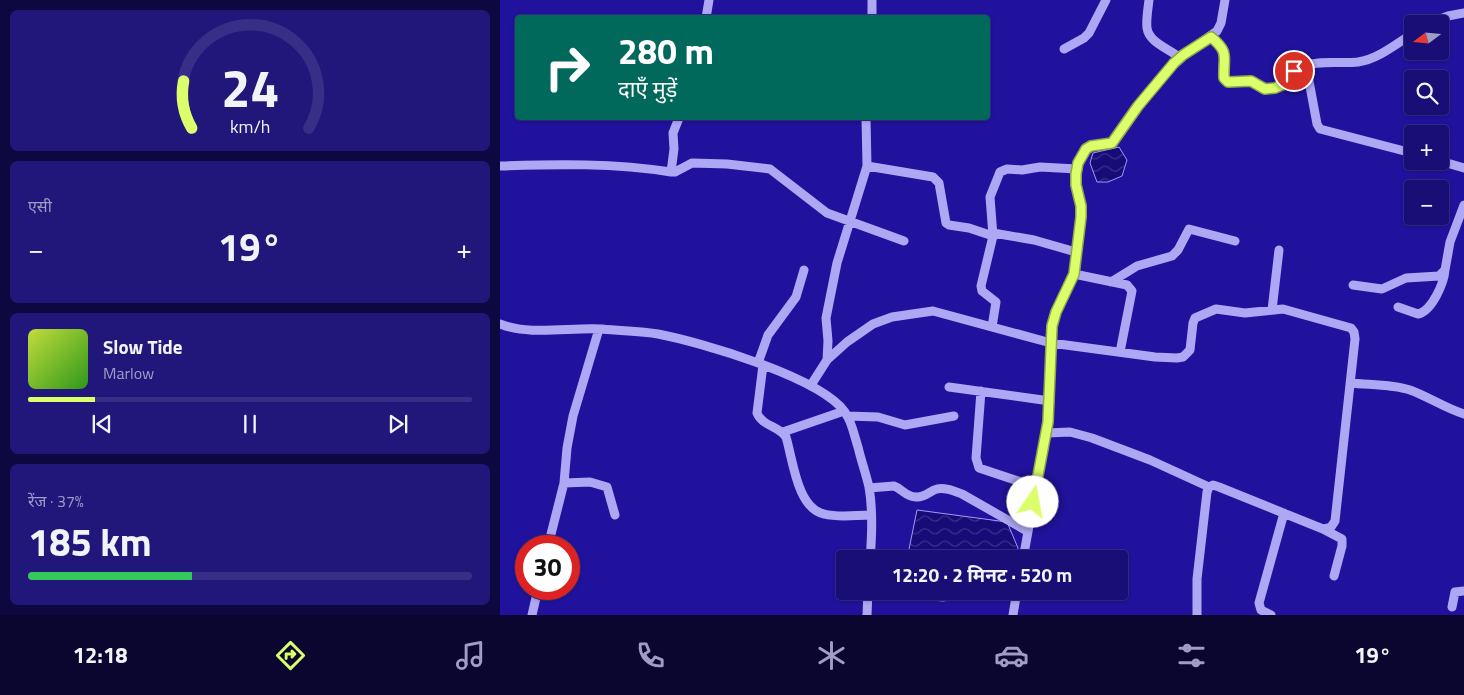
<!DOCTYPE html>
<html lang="hi">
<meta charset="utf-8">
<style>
body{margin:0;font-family:"Titillium Web","Noto Sans Devanagari",sans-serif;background:#21177a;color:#f1f3f6;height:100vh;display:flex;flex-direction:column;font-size:19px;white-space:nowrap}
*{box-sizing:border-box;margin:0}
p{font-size:16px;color:#9f9cc5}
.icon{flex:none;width:28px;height:28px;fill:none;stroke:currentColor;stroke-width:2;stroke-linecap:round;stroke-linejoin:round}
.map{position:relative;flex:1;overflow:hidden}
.panel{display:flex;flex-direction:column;gap:10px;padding:10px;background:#0d0840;width:500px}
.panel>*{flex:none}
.top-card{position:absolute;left:15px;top:15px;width:475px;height:105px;border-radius:5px;box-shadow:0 1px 4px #0004,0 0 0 1px #362e87;background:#00695c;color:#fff;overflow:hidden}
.needle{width:32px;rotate:254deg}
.tools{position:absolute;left:904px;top:15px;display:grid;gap:10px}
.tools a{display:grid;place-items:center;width:45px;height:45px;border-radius:5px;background:#180e75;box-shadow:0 1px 4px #0004,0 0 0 1px #362e87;font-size:25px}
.speed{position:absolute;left:15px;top:535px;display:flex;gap:10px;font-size:25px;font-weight:700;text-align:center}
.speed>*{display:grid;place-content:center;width:65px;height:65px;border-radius:50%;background:#180e75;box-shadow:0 1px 4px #0004,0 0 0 1px #362e87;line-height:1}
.speed .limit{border:8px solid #d22;background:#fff;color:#111}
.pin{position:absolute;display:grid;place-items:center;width:42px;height:42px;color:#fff;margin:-21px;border:2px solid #fff;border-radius:50%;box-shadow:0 1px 5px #0007}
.me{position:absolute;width:55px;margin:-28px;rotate:12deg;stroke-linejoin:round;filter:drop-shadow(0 0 4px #0008)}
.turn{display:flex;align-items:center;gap:18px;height:105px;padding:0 20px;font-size:22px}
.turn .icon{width:65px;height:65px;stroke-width:2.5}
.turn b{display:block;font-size:35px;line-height:42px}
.big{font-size:38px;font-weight:700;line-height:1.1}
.panel .widget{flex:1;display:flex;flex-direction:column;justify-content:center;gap:8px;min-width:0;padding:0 18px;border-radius:8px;background:#21177a}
.panel .dial{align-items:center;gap:0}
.dial svg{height:130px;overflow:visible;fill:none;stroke:#362e87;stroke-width:7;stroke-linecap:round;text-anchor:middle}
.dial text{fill:#f1f3f6;stroke:none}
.song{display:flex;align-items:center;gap:15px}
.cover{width:60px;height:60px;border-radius:8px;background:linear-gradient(135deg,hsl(70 70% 55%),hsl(110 70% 35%))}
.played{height:5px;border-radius:2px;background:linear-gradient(90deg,#daff6a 15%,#362e87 15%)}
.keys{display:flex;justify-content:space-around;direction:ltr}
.heat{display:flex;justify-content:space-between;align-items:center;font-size:28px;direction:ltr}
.charge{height:8px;border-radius:4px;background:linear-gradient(90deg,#34c759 37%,#362e87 0)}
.trip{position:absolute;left:336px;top:550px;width:292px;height:50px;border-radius:5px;background:#180e75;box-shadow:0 1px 4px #0004,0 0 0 1px #362e87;font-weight:700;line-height:50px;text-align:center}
.tab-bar{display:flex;height:80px;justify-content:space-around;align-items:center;background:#0a062f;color:#9f9cc5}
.tab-bar .icon{width:35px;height:35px}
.tab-bar .current{color:#daff6a}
.tab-bar b{font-size:22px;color:#f1f3f6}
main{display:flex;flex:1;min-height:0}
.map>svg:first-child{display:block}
.water{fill:url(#water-waves);stroke:#a099f7}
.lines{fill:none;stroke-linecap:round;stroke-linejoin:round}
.minor{stroke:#aea7f4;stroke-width:9}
.route-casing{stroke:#8ea645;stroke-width:12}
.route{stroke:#daff6a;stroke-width:9}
</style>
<main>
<section class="panel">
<div class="widget dial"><svg viewBox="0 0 100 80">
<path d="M14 69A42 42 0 1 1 86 69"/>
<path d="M14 69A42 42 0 0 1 9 40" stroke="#daff6a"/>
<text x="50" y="56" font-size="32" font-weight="700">24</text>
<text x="50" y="72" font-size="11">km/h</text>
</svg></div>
<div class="widget"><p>एसी</p>
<div class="heat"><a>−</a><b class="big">19°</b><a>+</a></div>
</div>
<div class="widget">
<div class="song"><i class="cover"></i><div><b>Slow Tide</b><p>Marlow</p></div></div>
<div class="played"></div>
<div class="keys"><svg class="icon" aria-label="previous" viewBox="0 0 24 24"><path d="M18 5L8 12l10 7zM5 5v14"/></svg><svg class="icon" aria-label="pause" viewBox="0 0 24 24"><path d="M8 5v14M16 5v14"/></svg><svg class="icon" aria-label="next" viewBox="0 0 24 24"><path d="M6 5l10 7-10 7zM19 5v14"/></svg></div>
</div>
<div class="widget"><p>रेंज · 37%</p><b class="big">185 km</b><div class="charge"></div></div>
</section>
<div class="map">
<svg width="964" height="615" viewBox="0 0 964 615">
<defs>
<pattern id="water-waves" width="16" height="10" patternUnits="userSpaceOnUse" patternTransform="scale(1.25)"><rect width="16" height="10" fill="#170b78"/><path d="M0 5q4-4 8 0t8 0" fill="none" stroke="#3a308c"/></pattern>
</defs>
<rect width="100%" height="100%" fill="#20129c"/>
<path class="water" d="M619 147 627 160 622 176 608 182H597L590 163 593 153Z
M417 510 507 522 518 548 515 559H407Z
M414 591H498L495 594 443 601 417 599Z"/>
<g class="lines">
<path class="minor" d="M649 0C648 9 646 19 647 28 649 43 670 49 680 58
M206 18 209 0
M372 18V0
M928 24 948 16 964 13
M711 37C736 58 716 60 725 81 734 85 743 78 752 82 760 85 764 90 773 89 785 86 791 71 804 66 821 60 840 64 858 62 878 59 896 44 912 34
M564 49 584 38 589 33 606 0
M806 65 817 124 820 129 912 153
M940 161 964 168
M0 166C57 164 114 163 171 172H175L192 163 227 164 270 169 327 213 404 241
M367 166 433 177 439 183 446 223 449 225 469 228 493 236
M171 172 174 149 173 133 179 118
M493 233 534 240 576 252
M574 274 627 285 632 291 620 352
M611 282 637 266 672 256 678 250 689 229 735 241
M853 285 882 289 906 278 939 276 945 270 950 242 964 205
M898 307 918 314C932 311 944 283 945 270
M772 310 779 250
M0 324C29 336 71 327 102 329 120 331 140 331 158 334 200 342 320 377 345 412 352 422 354 435 358 447 361 460 366 474 369 487 373 510 372 536 370 559
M492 327 496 302 482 291 481 286 493 236 490 197 500 172 507 169 522 170 540 167 577 169
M327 360 347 342 373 324 392 317 433 311 551 343 655 357 677 358 683 357 690 350 693 323 695 318 716 309 745 313 783 309 851 328 854 332 855 339 835 521 831 527 823 529 719 487 713 485 709 487 707 492 697 579V615
M258 363 268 335 296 297 304 270
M263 365 257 413C262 426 279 426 286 437 293 460 297 508 324 514 339 518 356 515 371 515
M851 383C870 385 891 384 910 390 929 397 945 408 964 414
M311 385 327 360 328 341 326 318 337 263 367 166 366 118
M449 387 550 401
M481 391 476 458 479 468 536 487
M347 416 378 417 405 425 454 416
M283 432 344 411
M547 433 570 432 592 438 650 460 709 487
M64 483 90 482 107 487 115 515
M369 488 394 486C402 489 406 497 416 497 423 498 428 493 434 490 443 486 454 491 462 494L527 531
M823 529 842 539V546L834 576
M48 546 64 483 67 448 73 416 99 329
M523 559 548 422 552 326C555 313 560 302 566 290 569 285 572 279 574 273 578 256 579 236 581 219 584 193 567 179 584 152 589 144 603 144 612 143L638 106 673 63 717 31 721 23 725 0
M952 607 955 592 964 591
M32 615 38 589
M367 615 368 591
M513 615 517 591
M771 615 761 610 759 603 784 513"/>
</g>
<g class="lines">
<defs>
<path id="route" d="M533 502 548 422 552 326 556 312 574 274 581 217V206L576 185V174L578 163 586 149 591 146 612 143 638 106 674 63 683 55 711 37C730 53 723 56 724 78L728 82 751 81 765 89 775 88 782 85 794 71"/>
</defs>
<use href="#route" class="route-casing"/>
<use href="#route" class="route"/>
</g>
</svg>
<div class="tools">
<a><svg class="needle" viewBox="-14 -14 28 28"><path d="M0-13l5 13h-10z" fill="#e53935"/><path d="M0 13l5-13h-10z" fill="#9f9cc5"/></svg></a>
<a><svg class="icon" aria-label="search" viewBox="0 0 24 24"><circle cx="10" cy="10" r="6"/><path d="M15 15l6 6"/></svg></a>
<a>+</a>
<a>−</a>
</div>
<div class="speed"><div class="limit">30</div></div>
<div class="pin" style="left:794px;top:71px;background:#d93025"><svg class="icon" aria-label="arrive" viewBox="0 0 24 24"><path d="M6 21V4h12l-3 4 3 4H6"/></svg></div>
<svg class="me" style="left:533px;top:502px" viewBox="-20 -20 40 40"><circle r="19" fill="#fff"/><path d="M0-13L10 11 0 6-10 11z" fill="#daff6a"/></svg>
<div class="trip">12:20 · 2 मिनट · 520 m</div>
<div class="top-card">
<div class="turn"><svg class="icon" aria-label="right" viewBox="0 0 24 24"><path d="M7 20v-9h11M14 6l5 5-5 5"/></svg><div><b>280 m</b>दाएँ मुड़ें</div></div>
</div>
</div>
</main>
<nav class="tab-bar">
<b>12:18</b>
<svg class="icon current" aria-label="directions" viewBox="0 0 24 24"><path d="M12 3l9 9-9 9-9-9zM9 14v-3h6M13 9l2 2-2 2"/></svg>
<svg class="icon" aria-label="music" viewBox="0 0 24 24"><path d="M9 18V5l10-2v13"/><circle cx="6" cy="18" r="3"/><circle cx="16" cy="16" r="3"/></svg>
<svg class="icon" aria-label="phone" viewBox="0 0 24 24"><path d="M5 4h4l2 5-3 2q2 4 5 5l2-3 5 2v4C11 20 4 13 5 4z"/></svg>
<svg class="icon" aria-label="climate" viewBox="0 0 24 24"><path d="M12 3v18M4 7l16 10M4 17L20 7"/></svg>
<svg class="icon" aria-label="car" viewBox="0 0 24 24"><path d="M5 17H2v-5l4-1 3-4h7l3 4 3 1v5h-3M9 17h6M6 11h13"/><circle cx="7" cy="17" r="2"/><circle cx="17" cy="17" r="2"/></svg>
<svg class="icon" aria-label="filters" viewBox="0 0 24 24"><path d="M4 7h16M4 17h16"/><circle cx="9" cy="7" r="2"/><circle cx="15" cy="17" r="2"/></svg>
<b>19°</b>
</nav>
